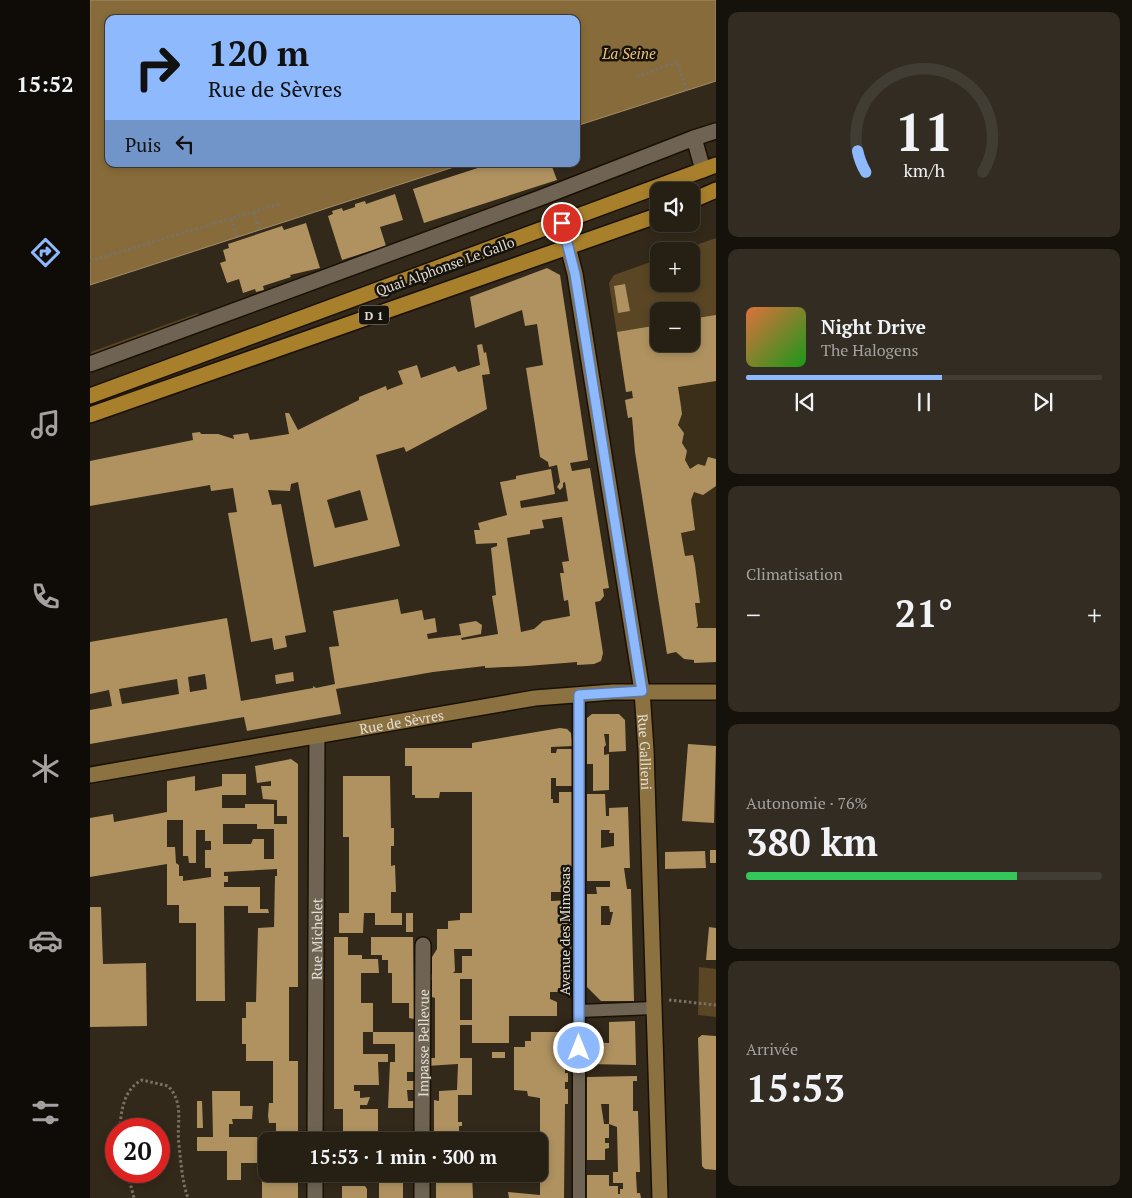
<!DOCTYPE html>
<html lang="fr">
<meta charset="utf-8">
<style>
body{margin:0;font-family:"PT Serif",serif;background:#322c22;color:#f1f3f6;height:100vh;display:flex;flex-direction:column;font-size:19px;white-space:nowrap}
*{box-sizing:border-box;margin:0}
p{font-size:16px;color:#a4a2a0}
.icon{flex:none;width:28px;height:28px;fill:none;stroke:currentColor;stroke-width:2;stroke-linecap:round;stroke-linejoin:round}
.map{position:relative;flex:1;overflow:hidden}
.drawer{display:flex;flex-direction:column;gap:12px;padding:12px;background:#15110b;width:416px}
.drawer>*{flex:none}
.top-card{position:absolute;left:15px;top:15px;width:475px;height:152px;border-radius:10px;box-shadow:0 2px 8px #0003,0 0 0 1px #423d34;background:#8eb9fc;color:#111;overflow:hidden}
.fabs{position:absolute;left:560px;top:182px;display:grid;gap:10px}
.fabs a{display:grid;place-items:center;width:50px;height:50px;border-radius:10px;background:#261f14;box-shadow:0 2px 8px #0003,0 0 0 1px #423d34;font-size:25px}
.speed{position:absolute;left:15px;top:1118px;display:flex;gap:10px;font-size:25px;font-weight:700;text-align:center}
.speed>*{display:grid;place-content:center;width:65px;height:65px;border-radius:50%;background:#261f14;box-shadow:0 2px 8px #0003,0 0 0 1px #423d34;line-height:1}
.speed .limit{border:8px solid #d22;background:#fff;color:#111}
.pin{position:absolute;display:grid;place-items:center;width:42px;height:42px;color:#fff;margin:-21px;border:2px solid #fff;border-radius:50%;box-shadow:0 1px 5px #0007}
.me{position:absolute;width:55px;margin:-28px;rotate:0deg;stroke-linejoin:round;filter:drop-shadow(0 0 4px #0008)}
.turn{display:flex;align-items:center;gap:18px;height:105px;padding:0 20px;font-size:22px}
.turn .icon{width:65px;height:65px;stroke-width:2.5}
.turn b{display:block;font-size:35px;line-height:42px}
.then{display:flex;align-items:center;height:48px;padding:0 20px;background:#0003;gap:10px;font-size:19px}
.big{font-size:38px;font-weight:700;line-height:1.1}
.drawer .card{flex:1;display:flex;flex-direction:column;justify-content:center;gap:8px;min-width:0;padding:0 18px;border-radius:10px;background:#322c22}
.drawer .dial{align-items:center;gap:0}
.dial svg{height:130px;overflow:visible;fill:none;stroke:#423d34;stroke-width:7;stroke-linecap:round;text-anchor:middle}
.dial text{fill:#f1f3f6;stroke:none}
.song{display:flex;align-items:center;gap:15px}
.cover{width:60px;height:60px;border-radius:8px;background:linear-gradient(135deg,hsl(20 70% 55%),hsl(120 70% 35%))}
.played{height:5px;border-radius:2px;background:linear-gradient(90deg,#8eb9fc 55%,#423d34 55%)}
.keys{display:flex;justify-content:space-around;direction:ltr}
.heat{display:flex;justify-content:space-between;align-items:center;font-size:28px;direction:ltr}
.charge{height:8px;border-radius:4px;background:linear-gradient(90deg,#34c759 76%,#423d34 0)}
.trip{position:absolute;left:168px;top:1132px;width:290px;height:50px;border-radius:10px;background:#261f14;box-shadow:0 2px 8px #0003,0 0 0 1px #423d34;font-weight:700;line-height:50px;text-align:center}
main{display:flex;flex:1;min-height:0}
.tab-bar{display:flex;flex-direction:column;width:90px;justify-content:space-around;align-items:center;background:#0f0c08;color:#a4a2a0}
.tab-bar .icon{width:35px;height:35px}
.tab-bar .selected{color:#8eb9fc}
.tab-bar b{font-size:22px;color:#f1f3f6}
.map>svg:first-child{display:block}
.built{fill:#3c2f1a}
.green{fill:#5a4624;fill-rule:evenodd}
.water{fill:#886b3a;stroke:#a38d68}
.building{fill:#b09260;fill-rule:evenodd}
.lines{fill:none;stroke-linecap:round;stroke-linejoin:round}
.lane-casing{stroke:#1a1104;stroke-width:15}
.street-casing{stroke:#1a1104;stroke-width:18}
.secondary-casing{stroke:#1a1104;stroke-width:18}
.primary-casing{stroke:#1a1104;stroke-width:18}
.path{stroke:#797165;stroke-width:3;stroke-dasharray:2.5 2.5;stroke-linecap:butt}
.lane{stroke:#6f6453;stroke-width:12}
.street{stroke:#6f6453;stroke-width:15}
.secondary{stroke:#8c7240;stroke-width:15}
.primary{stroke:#a8802c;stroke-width:15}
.route-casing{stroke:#5c78a4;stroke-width:12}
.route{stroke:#8eb9fc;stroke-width:9}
.labels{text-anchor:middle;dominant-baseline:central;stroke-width:5;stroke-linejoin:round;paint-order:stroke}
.shield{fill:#16120c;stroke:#a59f97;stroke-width:1}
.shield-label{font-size:12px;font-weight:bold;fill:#e2dcd3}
.street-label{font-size:14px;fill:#e2dcd3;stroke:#16120c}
.water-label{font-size:15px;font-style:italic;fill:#efc278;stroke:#16120c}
</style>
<main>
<nav class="tab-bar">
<b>15:52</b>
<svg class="icon selected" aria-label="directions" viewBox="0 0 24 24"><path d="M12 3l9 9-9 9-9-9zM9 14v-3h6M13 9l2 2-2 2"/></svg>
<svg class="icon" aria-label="music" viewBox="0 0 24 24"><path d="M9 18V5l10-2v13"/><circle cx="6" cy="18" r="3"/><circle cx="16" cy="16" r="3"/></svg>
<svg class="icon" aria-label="phone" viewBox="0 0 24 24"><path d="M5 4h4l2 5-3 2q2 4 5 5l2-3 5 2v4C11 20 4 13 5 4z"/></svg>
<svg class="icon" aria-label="climate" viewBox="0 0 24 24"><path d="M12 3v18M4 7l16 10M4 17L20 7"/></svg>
<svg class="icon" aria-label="car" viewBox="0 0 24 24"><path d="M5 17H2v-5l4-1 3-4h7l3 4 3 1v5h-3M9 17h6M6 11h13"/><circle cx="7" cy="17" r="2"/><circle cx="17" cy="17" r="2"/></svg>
<svg class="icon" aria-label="filters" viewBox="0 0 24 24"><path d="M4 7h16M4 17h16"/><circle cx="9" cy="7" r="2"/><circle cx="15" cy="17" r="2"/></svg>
</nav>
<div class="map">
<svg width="626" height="1198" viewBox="0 0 626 1198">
<rect width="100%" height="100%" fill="#32291a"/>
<path class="built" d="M626 381V628H606L608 626 605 603H609L603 555 595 556 591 533 555 517 542 417 591 409 588 387Z"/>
<path class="green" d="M626 238V381L588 387 592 409 538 418 535 400 543 398 542 391 536 392 519 283 524 275 569 259V284H601V251H589ZM569 311H601V344H569Z
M108 313 110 317 3 357 1 352Z
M609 967 626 969V1017L608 1015Z"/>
<path class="water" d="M0 0H626V81L486 126V19H19V164H373L0 285Z"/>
<path class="building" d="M400 164H461L467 180 334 223 323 189Z
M305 194 313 220 290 227 296 246 252 260 238 216 243 214 242 211 252 208 253 211 265 207V204L275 201 276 204Z
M216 223 230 268 200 275 201 277 173 286 174 290 166 292 165 289 153 293 149 279 137 283 130 263 136 261 133 250 139 248 138 244 192 226 194 230Z
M457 268 470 275 498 460 480 463 482 471 500 468 519 588 513 589 514 596 510 601 505 602 513 653 511 661 504 664 487 665V662L437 666 395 668V666L343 672 246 689 251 714 157 731 154 717 0 744V710L22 706 19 690 0 694V642L137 618 151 701 223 688V686L226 688 245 684 239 647 249 646 243 611 308 599 311 614 332 610 334 620 345 618 347 632 337 634 338 639 371 635 369 624 386 621 392 625 391 634 371 638 372 640 408 634 402 596 406 595 401 548 407 546V543L386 544 384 530H390L388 523 417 515 410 482 426 479V476L461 469 465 494 430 501 431 508 478 501 475 482 473 483V487L470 490 467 487 470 482 467 465 459 467 458 462 450 457 436 368 453 365 447 324 435 326 432 310 385 328 380 297ZM472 517 479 561 472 562 474 573H470L474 601 478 600 480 616 453 621 444 629 431 632 417 538 440 534V530L454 528 452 520ZM115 674 117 689 100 692 98 677ZM87 679 89 694 32 704 29 689Z
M535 284 540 311 528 313 524 286Z
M626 315V381L588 387 592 414 588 425 594 433 592 443 597 451 595 460 600 469 608 464 615 466 618 457 626 459V486L613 495 604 492 601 500 605 530 591 533 595 556 603 555 605 565 610 603H605L608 626 606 628H626V662L604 663V660L594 659 586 652 577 654 545 452 542 417 538 418 535 400 543 398 542 391 536 392 527 332 569 325V344H601V319Z
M392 344 394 353 396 352 400 374 392 375 397 409 316 452 314 447 286 455 310 546 224 567 208 482 201 484 200 491 178 490 182 505 191 504 216 632 195 636 197 647 184 650 182 638 161 642 138 513 147 512 143 488 121 491 120 485 0 506V461L103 440 102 433 110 432 111 434H128L144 439 143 435 158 433 160 440 199 434 195 413H199L208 430 269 400V397L296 386 297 390 313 384 308 371 327 365 331 378 365 366 368 372 390 365 387 345ZM270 490 278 520 245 528 237 500Z
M203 672 204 681 186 684 185 675Z
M502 714H529L535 720 536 751 519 752V734H514L516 745 514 747V755L519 754V790L503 791V764H497V718Z
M470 728 477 729 481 733 483 746 461 747V753H466L467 749H483V786H466V778H461V799H463V803H469V792H483V892H461V901L481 900 482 988H468V992H460V999L467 1002V1016H419V1043H382V1025H370V1058H382V1095H368V1122H372V1126H369V1141H344V1100L349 1101V1091L367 1090 368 1064 336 1066V1058H345V998L342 997V980H336V975H342V957L347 949V929H358V921L370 920V913H382V792H350L349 798H325V795H322V766H315V748H382V743ZM364 949H382V956H372V973H363L365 971ZM370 979H382V1020H370Z
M598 744 626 746 624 823 592 821Z
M201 759 208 764V987H199V1061H208V1141H186V1123H179L178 1116 179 1103H183V1061H156V1044H152V1018H156V1002H166L168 928 184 927 185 876H187V869L134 872V876H138V882H134V887H170V909H178L179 913H158V906H134L135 1001H106V923H89V905H77V864L0 877V818L23 814 24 822 77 812V781L105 776V791L132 786V774H156V795H132V808H155V804H184V824H197V816H187V800L173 799 171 786H181V781L167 783 165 766ZM77 820H93V856H98L99 863H106V830H115V841H121V850H115V868H121V877L93 881V876H89V865L86 863 85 847H77ZM133 824H167V829H184V859H174V839H163L161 844H133Z
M253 776H300L301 828H304V846H301V866L305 865 306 892H301V913H312V925H285V913H274L273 933H249V913H259V837H253Z
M497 794H515L516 816H519V808L538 807 540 868H534L537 889H541L544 1001H511L497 987V894H507L506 887H520V881H497ZM511 830H520L519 833H524V846L511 848ZM511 906H519L520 912H523L520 925H511Z
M620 850H626V863H620Z
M615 851 616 868 575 869V852Z
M0 907H11L13 964 56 963 57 1026 0 1027Z
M316 913H323V932H316Z
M619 927 626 928V960H616Z
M244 937H258V955H272V959H288L289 973H271V1003H283V1032H273V1054H298V1062H288L289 1085H264V1091H270V1098L280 1097 277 1105H270V1109H288V1141H253V1109H244Z
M281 937H323L324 1019 319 1018V1003H302V973H298V960H292V955H281Z
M545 1021 546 1065 497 1064V1042L519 1043V1022Z
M283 1032H324V1072H317V1081H324V1090H317L318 1101H324V1108H298L300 1062H305V1044H283Z
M441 1032H475V1040H479L478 1049H475V1052L479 1061 475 1066V1073H478V1082H475V1089H478V1104H475L474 1198H419L418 1192 450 1195V1098L438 1096 437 1091 424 1090V1047H435V1041H441Z
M612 1035 626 1036V1170L615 1169 612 1166 608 1038Z
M402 1052H415V1058H402Z
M547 1076V1081H543V1111H548L550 1172H546V1176L547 1193H550L551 1198H497V1175H519V1186H528V1194H530V1189H533V1183H523V1172H528L527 1127 519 1124V1104H511L514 1124H519V1138H515V1143H519V1148L515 1149V1160H497V1077Z
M122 1091H150V1106H163L162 1119H142L143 1124H139V1137H167L169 1143 176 1145V1163H151V1180H137V1151H107V1137H123Z
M107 1101H112L113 1128H107Z
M176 1174H208V1198H172V1180L177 1181Z
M253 1174H297V1180H313V1198H289V1180H253Z
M346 1174H382L383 1198H346Z
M252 1186H275L277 1189V1198H252Z"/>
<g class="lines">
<defs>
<path id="lane" d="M489 695V1198
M489 1011 564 1008"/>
<g id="street">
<path d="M604 138 626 131"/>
<path d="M0 364 450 198 604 138 613 170"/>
<path id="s1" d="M225 1141 227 736"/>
<path id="s2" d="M332 1141 333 945"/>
<path d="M225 1198V1174"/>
<path d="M332 1198V1174"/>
</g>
<g id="secondary">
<path id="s3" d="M472 223 485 274 552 691 556 750 570 1198"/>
<path id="s4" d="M0 775 445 698 523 692H626"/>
</g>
<path id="primary" d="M601 201 626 190
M0 396 626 165
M0 415 569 215"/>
</defs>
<use href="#lane" class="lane-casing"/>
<use href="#street" class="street-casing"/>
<use href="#secondary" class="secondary-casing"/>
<use href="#primary" class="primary-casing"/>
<path class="path" d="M547 77 587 62 597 91
M164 212 169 229
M141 219 147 237
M0 261 192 203
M579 1000 626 1005
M30 1129C31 1110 34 1089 52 1080L78 1086C95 1104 86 1123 89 1145 91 1163 92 1181 98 1198
M37 1171 44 1198"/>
<use href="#lane" class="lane"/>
<use href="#street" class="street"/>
<use href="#secondary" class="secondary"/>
<use href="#primary" class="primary"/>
</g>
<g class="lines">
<defs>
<path id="route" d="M472 223 485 274 552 691 489 695V1048"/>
</defs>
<use href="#route" class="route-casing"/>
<use href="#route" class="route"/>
</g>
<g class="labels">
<rect class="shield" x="269" y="305.5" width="30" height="19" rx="4"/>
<g class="shield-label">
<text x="284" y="315">D 1</text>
</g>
<g class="street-label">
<text transform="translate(355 266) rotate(-20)">Quai Alphonse Le Gallo</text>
<text stroke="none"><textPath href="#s4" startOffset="316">Rue de Sèvres</textPath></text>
<text stroke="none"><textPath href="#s3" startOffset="536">Rue Gallieni</textPath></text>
<text transform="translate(474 931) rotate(-90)">Avenue des Mimosas</text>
<text stroke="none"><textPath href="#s1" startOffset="202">Rue Michelet</textPath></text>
<text stroke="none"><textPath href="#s2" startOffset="98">Impasse Bellevue</textPath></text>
</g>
<g class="water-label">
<text x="539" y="53">La Seine</text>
</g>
</g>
</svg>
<div class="fabs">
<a><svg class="icon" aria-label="sound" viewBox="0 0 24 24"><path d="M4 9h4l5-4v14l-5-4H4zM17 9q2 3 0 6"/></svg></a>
<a>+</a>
<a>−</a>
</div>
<div class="speed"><div class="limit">20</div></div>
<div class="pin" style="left:472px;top:223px;background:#d93025"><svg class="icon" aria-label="arrive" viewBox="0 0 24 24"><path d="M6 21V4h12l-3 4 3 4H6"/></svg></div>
<svg class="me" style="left:489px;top:1048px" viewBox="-20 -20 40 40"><circle r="17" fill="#8eb9fc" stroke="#fff" stroke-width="3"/><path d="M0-11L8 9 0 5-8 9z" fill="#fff"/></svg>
<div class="trip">15:53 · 1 min · 300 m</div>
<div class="top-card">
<div class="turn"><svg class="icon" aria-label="right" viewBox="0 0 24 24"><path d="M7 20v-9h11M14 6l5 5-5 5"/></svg><div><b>120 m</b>Rue de Sèvres</div></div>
<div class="then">Puis<svg class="icon" aria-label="left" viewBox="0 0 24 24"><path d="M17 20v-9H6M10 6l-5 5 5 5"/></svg></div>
</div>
</div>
<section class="drawer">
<div class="card dial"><svg viewBox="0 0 100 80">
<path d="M14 69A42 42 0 1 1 86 69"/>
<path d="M14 69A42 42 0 0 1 9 56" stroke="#8eb9fc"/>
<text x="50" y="56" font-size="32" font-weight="700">11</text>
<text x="50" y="72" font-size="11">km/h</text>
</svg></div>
<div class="card">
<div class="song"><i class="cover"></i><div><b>Night Drive</b><p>The Halogens</p></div></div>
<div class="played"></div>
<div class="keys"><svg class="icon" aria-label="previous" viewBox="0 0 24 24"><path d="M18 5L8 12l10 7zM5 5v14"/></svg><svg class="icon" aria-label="pause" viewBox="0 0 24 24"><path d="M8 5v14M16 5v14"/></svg><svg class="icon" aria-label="next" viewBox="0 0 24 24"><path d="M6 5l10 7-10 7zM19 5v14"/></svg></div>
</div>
<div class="card"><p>Climatisation</p>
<div class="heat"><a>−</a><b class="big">21°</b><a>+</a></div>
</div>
<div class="card"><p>Autonomie · 76%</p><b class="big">380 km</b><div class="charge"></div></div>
<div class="card"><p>Arrivée</p><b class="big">15:53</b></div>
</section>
</main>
